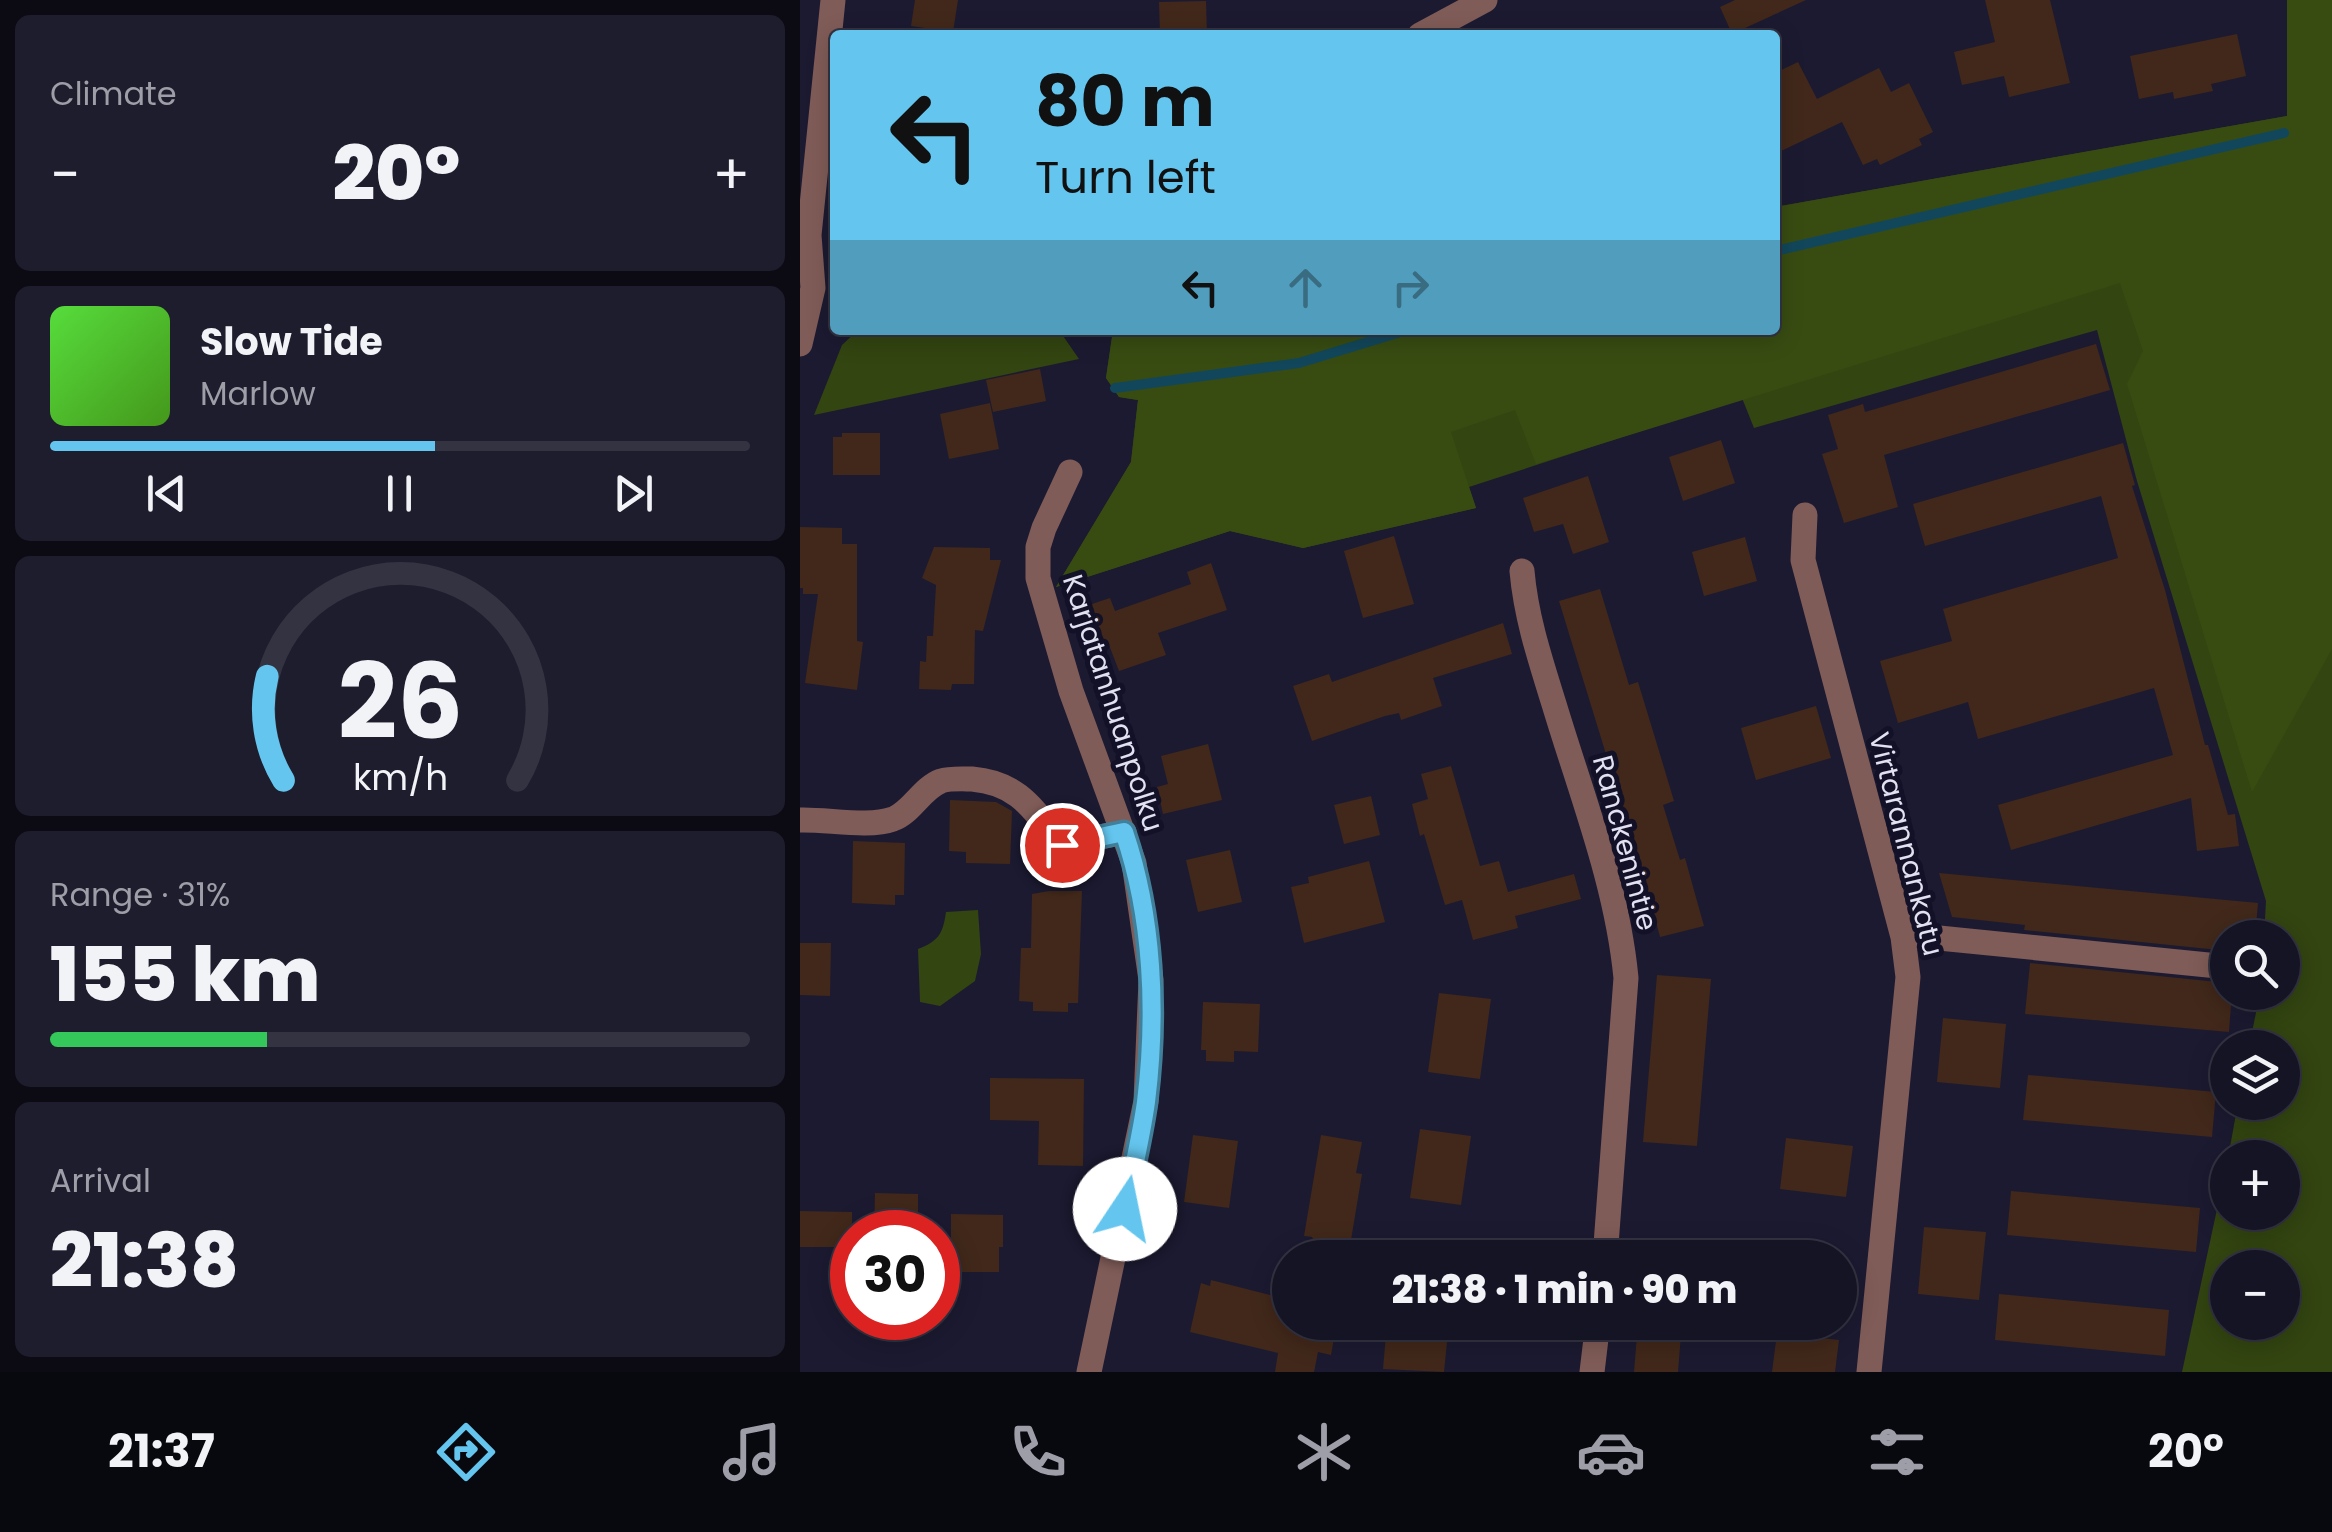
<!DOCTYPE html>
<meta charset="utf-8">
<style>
body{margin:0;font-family:Poppins,sans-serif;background:#1e1d2d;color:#f1f3f6;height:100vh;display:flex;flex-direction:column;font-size:38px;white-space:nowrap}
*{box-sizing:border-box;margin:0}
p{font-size:32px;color:#9d9ea7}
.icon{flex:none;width:55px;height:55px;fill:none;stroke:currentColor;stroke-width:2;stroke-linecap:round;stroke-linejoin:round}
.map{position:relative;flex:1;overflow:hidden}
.drawer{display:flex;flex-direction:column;gap:15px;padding:15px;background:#0c0b14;width:800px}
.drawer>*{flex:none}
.banner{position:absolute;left:30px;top:30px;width:950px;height:305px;border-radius:10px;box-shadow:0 5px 25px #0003,0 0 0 2px #343342;background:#64c5ee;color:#111;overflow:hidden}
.tools{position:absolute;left:1410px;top:920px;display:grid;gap:20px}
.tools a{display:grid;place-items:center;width:90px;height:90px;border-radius:50%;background:#151425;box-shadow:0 5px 25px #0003,0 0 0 2px #343342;font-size:50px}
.speed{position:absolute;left:30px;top:1210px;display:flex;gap:20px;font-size:50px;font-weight:700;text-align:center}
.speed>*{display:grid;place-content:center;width:130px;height:130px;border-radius:50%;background:#151425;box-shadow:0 5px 25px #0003,0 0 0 2px #343342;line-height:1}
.speed .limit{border:15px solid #d22;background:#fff;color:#111}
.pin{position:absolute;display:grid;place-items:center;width:85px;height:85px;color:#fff;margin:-42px;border:5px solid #fff;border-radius:50%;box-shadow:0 2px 10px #0007}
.me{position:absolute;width:110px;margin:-55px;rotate:11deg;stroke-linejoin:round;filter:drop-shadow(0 0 8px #0008)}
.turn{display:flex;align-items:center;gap:35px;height:210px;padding:0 40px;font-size:45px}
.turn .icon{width:130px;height:130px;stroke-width:2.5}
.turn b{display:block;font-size:70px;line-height:85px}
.lanes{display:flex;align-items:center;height:95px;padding:0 40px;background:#0003;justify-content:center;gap:50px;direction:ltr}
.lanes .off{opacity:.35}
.big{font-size:75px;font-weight:800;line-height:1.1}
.drawer .tile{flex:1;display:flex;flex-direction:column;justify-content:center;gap:15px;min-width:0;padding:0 35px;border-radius:15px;background:#1e1d2d}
.drawer .dial{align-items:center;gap:0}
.dial svg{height:260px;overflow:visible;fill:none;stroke:#343342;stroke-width:7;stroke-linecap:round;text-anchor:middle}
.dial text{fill:#f1f3f6;stroke:none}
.song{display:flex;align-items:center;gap:30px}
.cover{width:120px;height:120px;border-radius:15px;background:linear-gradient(135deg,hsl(110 70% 55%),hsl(100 70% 35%))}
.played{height:10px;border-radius:5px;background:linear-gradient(90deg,#64c5ee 55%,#343342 55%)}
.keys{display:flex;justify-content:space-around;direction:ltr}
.heat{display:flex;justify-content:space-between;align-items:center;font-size:55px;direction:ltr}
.charge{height:15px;border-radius:8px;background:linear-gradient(90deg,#34c759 31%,#343342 0)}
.trip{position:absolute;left:472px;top:1240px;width:585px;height:100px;border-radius:50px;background:#151425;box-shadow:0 5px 25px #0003,0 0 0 2px #343342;font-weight:800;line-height:100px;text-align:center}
.tab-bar{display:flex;height:160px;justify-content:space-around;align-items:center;background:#08080f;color:#9d9ea7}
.tab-bar .icon{width:70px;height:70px}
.tab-bar .on{color:#64c5ee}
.tab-bar b{font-size:45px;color:#f1f3f6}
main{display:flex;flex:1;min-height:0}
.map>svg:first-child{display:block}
.green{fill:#334511;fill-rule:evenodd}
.forest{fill:#384c12}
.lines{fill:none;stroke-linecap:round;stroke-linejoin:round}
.stream{stroke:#12475b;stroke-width:10}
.building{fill:#41281a}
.minor{stroke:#805c58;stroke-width:25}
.route-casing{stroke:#41809b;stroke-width:25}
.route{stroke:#64c5ee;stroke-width:18}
.labels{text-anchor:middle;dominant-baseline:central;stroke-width:10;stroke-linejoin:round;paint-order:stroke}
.street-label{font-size:28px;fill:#e1e1f1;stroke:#131127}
</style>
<main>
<section class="drawer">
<div class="tile"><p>Climate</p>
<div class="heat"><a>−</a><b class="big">20°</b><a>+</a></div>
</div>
<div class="tile">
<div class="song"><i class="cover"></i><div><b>Slow Tide</b><p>Marlow</p></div></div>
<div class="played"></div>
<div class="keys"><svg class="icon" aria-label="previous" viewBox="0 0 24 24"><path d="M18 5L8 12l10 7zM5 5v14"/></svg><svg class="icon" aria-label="pause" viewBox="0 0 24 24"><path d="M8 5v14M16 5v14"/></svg><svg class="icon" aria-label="next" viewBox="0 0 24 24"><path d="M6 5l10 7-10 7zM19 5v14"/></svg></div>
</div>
<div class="tile dial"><svg viewBox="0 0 100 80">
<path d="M14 69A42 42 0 1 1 86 69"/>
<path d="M14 69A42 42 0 0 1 9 37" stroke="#64c5ee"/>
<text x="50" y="56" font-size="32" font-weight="700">26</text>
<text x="50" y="72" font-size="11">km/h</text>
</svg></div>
<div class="tile"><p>Range · 31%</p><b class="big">155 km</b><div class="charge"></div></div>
<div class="tile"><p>Arrival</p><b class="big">21:38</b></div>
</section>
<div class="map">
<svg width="1532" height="1372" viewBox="0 0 1532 1372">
<rect width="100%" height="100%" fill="#1c1a31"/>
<path class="green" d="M1487 0H1532V1372H1382L1428 1158V1212H1482V1158H1428L1438 1103 1482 1102V1048L1449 1047 1460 993 1482 992V938L1464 937 1466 901 1337 481 1297 330 954 428 942 398 669 487 676 508 503 548 430 531 256 587 331 462 338 400 319 397 306 378 313 330H975V207L1487 116ZM1428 1268H1482V1322H1428Z
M58 330H259L279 359 14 415 42 345Z
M178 910 181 954 175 981 140 1006 120 1002 118 949C139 941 143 933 146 912Z"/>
<path class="forest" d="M1487 0H1532V649L1452 792 1327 384 1343 351 1320 283 736 464 715 410 651 432 676 508 503 548 430 531 256 587 331 462 338 400 319 397 306 378 313 330H975V207L1487 116Z"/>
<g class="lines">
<path class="stream" d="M975 251 1484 133
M315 388 499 363 607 330"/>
</g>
<path class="building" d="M115 0H158L153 32 111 26Z
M935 0H1006L932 34 920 7Z
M1185 0H1250L1270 83 1209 97 1204 76 1162 85 1154 52 1195 42Z
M406 1 407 35H360L359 2Z
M1437 34 1446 76 1411 84 1413 91 1374 99 1373 92 1339 99 1330 56Z
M998 62 1017 99 1079 68 1091 92 1109 83 1133 132 1119 139 1122 145 1080 165 1077 159 1063 165 1042 122 975 154V73Z
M1296 344 1310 390 1084 455 1098 507 1044 523 1022 454 1038 449 1028 415 1063 404 1065 412Z
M240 369 246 401 193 412 186 380Z
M190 403 199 449 149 459 140 414Z
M42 433H80V475H33V437H42Z
M921 440 935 483 883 501 869 457Z
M1323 443 1335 485 1332 486 1365 590 1405 745H1408L1428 815 1435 814 1439 846 1397 851 1391 798 1211 850 1198 805 1373 755 1354 688 1178 739 1168 702 1098 723 1080 661 1152 641 1143 609 1318 558 1301 496 1125 546 1113 504Z
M788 476 809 542 773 554 763 524 734 532 723 498Z
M0 527 42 528V544H57V641L63 642 57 690 5 683 18 594H3V588H0Z
M594 536 614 604 563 618 544 551Z
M945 537 957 581 904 596 892 552Z
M134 547 190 548V560H201L183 631 175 630 174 684H152L151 690 119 689 120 661 126 662 127 636H133L136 585 122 578Z
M411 563 427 610 358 633 366 655 319 671 309 645 301 648 286 606 310 598 315 611 391 584 387 572Z
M800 589 829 685 838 682 856 741 874 801 863 805 880 860 885 858 904 926 860 937 832 831 824 834 807 779 813 777 759 601Z
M703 623 712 654 633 678 642 706 601 720 599 713 585 716 512 741 493 686 529 674 532 682Z
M1016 706 1031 758 956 780 941 728Z
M408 744 422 800 363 814 357 787 368 784 361 756Z
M651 766 680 866 699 861 708 892 774 874 781 899 715 916 718 928 673 940 662 900 645 905 624 834 620 836 612 804 628 799 621 774Z
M571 796 580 835 544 844 534 805Z
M150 800 196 802 212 811 210 864 166 863V852L149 851Z
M53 841 105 843 104 895H95V905L52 903Z
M430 850 442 902 398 912 386 860Z
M569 861 585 922 504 943 491 887 509 883 508 877Z
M1139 873 1458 903 1455 938H1428V951L1224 930 1225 925 1152 917Z
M249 891H282L278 1003H268V1012L233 1011V1002L219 1001 221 948H231L232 894Z
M0 943H31L30 996 0 995Z
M1230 963 1428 983V992H1432L1429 1032 1225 1014Z
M857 975 911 979 897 1146 843 1142Z
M639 993 691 999 680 1079 628 1072Z
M403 1002 460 1004 458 1052 434 1051V1062L406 1061V1050H401Z
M1143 1018 1206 1024 1200 1088 1137 1082Z
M1228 1075 1416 1092 1412 1137 1223 1120Z
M190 1078 284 1079 283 1166 238 1165 239 1121 190 1120Z
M620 1129 671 1136 661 1205 610 1198Z
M393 1135 438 1141 429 1208 384 1202Z
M521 1135 562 1142 556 1173 562 1174 548 1258H523L512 1237 504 1236Z
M986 1138 1053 1146 1046 1197 980 1189Z
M1211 1191 1400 1208 1396 1252 1207 1235Z
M75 1193 118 1194V1232H74Z
M0 1211 52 1212V1247H0Z
M151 1214 203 1215V1247H199V1272H151Z
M1124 1227 1186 1232 1179 1300 1118 1294Z
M411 1280 490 1300V1322H537L531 1355 518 1352 514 1372H475L478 1353 390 1332 401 1283 410 1286Z
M1199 1294 1369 1310 1365 1356 1195 1340Z
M587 1322H649L644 1372 583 1369Z
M838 1322H882L878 1372H834Z
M977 1333 1039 1340 1035 1372H972Z"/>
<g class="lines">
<path class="minor" d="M620 35 685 0
M0 344 13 288 9 235 33 0
M270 472 244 528 238 547V578L271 691 334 863 351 980 346 1101 289 1372
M1005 515 1003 560 1103 937 1108 977 1069 1372
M722 571C726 617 740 659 754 704 781 794 817 884 826 978L805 1258
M0 820C27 819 69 828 93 819 111 813 122 788 141 781 150 778 164 779 172 779 220 783 234 811 262 845L324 832
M1103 937H1129L1428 967
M792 1372 798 1322"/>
</g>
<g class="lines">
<defs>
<path id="route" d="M262 845 324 832C353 917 357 1013 346 1102 341 1138 332 1174 325 1209"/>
</defs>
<use href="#route" class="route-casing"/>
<use href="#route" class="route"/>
</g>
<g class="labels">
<g class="street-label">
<text transform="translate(313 703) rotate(72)">Karjatanhuanpolku</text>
<text transform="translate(825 843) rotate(75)">Ranckenintie</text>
<text transform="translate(1106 844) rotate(76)">Virtarannankatu</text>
</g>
</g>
</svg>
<div class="tools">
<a><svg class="icon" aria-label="search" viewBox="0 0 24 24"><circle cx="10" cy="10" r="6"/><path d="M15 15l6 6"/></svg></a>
<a><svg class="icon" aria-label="layers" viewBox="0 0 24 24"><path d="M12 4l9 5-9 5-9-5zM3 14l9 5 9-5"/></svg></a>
<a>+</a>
<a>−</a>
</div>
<div class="speed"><div class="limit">30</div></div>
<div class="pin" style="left:262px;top:845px;background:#d93025"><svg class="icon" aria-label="arrive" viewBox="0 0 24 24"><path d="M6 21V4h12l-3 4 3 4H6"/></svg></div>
<svg class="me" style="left:325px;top:1209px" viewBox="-20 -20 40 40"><circle r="19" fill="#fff"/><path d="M0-13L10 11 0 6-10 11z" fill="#64c5ee"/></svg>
<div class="trip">21:38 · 1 min · 90 m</div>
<div class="banner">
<div class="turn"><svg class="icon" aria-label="left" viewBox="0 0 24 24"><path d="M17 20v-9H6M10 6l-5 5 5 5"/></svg><div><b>80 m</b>Turn left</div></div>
<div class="lanes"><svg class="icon" aria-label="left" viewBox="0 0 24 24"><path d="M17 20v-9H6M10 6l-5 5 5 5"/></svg><svg class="icon off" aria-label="ahead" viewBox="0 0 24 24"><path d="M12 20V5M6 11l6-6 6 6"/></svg><svg class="icon off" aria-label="right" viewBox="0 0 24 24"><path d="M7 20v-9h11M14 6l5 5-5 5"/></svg></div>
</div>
</div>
</main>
<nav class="tab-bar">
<b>21:37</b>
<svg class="icon on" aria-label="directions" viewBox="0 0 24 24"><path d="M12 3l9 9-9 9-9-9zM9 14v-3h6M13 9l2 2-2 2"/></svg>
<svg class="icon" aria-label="music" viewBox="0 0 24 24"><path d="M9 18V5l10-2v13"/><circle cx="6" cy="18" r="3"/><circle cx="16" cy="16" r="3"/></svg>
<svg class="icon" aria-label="phone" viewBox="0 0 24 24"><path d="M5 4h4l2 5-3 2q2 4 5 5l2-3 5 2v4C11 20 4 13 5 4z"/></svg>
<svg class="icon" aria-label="climate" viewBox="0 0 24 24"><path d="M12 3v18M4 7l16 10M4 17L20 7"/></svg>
<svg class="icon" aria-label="car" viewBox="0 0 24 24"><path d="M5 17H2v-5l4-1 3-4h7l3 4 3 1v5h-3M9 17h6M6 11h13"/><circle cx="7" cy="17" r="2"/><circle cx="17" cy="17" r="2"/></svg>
<svg class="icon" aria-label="filters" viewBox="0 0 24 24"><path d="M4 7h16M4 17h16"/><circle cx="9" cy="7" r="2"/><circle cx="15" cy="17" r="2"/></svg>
<b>20°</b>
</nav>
